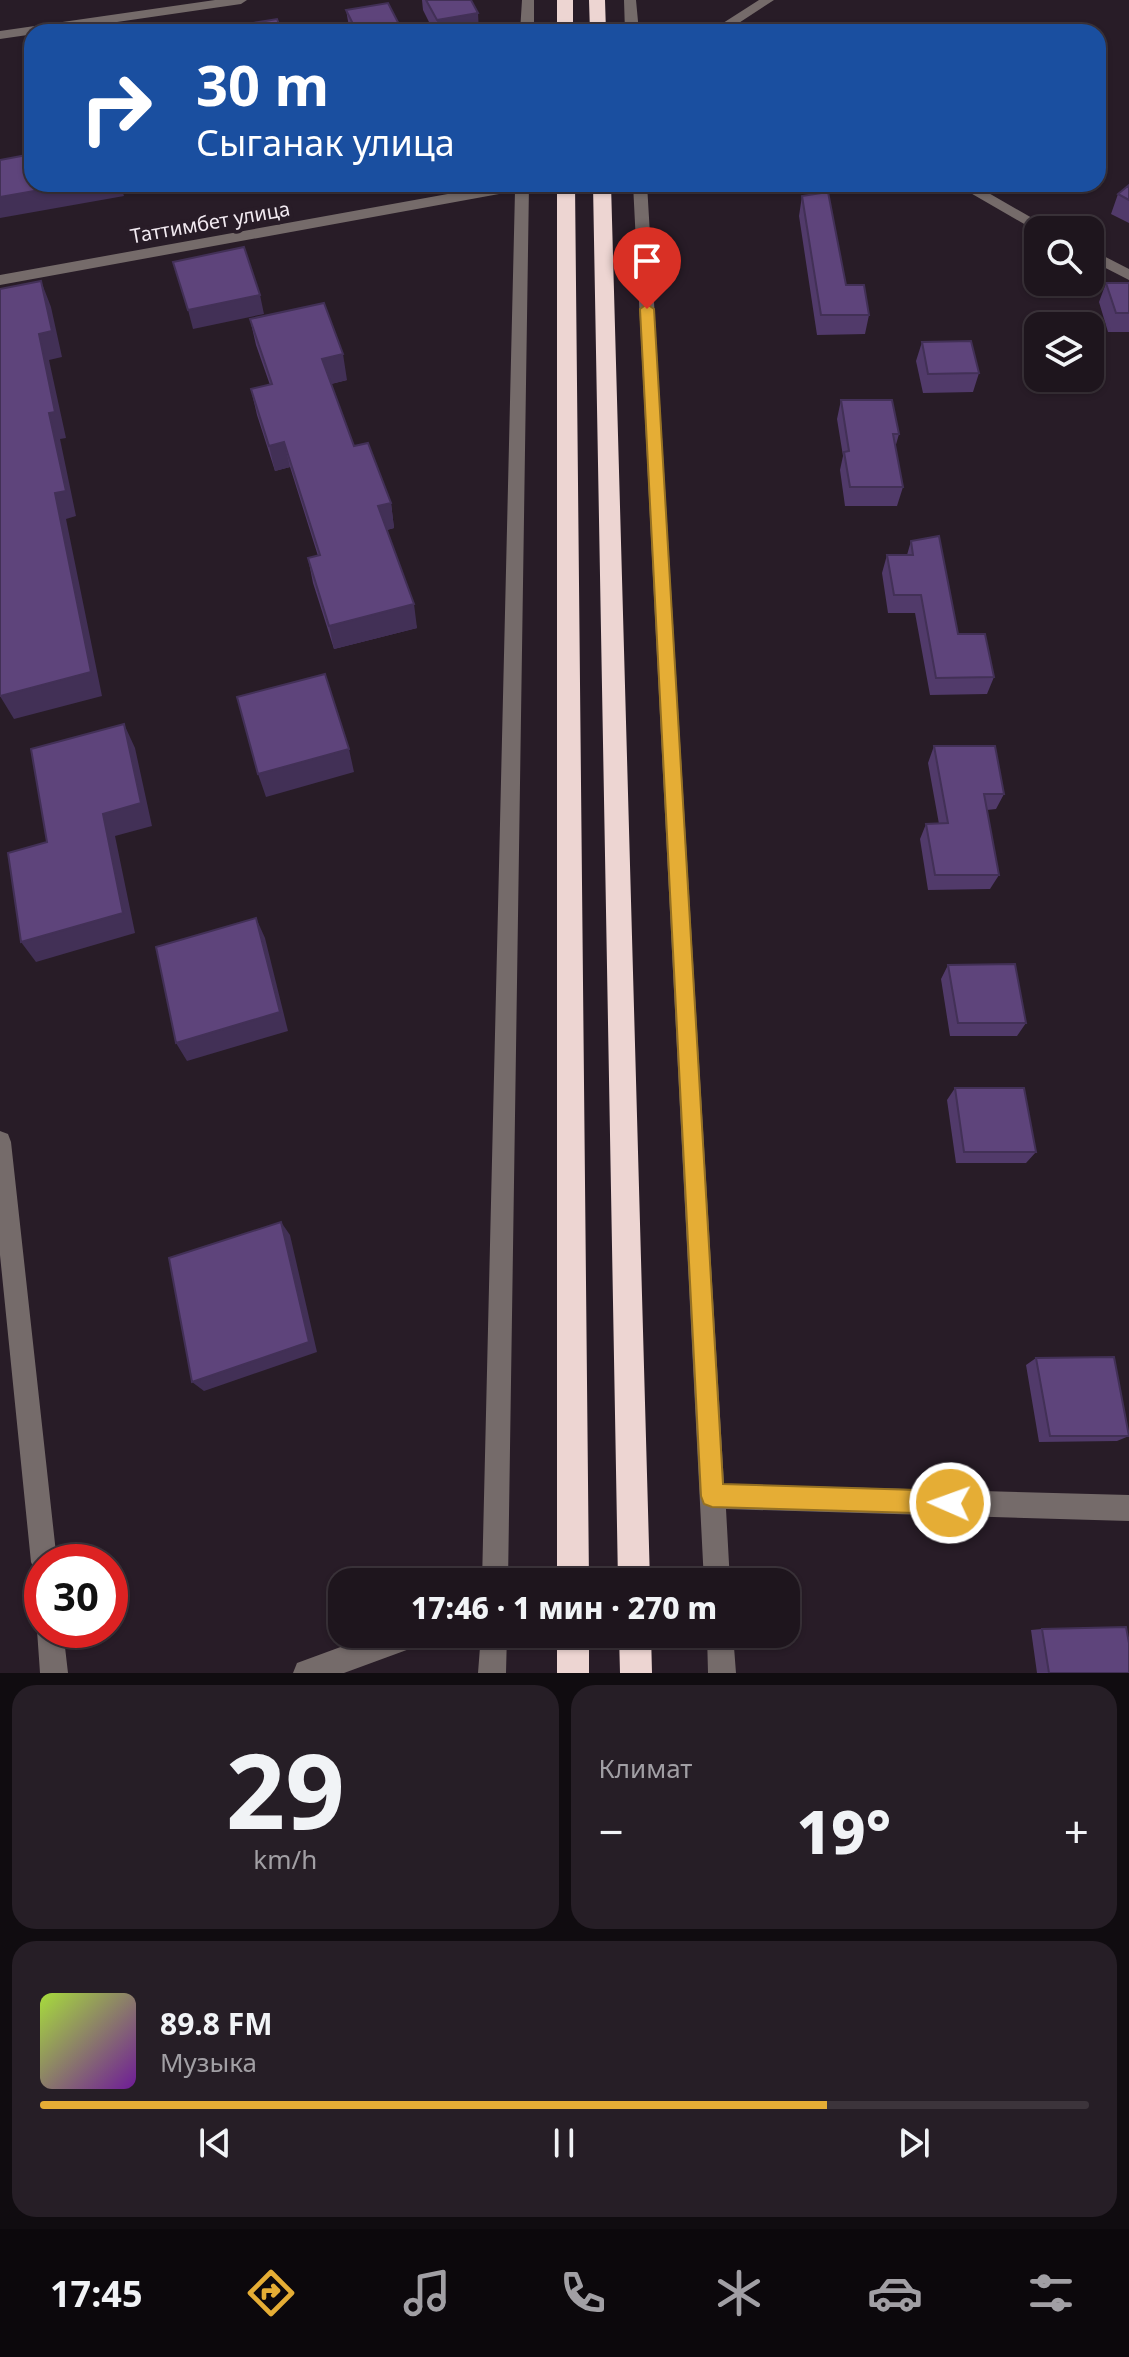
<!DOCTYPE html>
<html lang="ru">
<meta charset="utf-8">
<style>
body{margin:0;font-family:"Noto Sans",sans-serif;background:#261e26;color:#f1f3f6;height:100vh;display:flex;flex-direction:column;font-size:30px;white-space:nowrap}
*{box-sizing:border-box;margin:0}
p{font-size:26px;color:#a19fa4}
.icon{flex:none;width:44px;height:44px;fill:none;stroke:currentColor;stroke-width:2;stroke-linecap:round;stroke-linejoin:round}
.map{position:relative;height:1673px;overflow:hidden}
.drawer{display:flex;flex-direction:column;gap:12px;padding:12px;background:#100c10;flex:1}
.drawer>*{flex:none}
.guide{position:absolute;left:24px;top:24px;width:1082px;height:168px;border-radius:24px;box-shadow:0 2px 6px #0004,0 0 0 2px #3c343b;background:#1a4fa0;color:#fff;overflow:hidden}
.buttons{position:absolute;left:1024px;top:216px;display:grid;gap:16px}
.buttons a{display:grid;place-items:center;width:80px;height:80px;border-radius:16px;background:#1e151d;box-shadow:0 2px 6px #0004,0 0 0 2px #3c343b;font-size:40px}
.speed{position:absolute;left:24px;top:1544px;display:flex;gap:16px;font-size:40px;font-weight:700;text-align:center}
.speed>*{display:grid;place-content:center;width:104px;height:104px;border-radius:50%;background:#1e151d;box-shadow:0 2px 6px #0004,0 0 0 2px #3c343b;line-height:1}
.speed .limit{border:12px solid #d22;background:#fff;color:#111}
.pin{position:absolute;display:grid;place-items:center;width:68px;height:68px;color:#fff;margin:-82px -34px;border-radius:50% 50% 50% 0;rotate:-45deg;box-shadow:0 0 8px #0007}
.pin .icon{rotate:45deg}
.me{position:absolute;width:88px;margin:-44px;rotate:272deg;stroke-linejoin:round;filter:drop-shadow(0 0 6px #0008)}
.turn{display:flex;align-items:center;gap:28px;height:168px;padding:0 40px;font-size:36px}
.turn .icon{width:104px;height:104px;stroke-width:2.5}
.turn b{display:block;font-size:56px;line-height:68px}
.big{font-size:60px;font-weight:800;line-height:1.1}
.drawer .widget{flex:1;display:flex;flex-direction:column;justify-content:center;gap:12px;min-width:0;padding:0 28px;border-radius:24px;background:#261e26}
.drawer .dial{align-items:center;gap:0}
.dial b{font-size:104px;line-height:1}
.song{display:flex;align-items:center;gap:24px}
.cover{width:96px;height:96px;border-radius:12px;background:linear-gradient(135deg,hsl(80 70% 55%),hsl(280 70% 35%))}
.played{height:8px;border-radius:4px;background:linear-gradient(90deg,#e5ad35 75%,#3c343b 75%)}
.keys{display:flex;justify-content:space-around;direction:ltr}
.heat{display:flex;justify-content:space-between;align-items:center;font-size:44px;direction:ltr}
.drawer .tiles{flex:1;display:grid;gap:12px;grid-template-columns:1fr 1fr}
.widget:last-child{grid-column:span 2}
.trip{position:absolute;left:328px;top:1568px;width:472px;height:80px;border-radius:24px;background:#1e151d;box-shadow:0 2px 6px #0004,0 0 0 2px #3c343b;font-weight:800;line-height:80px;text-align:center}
.menu{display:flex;height:128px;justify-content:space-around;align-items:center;background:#0c080c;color:#a19fa4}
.menu .icon{width:56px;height:56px}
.menu .active{color:#e5ad35}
.menu b{font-size:36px;color:#f1f3f6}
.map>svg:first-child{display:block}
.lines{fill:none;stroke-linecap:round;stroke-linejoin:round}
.minor{fill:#756b6a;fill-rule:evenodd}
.highway{fill:#edd5d2;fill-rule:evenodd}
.wall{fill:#513a6a}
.shaded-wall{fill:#423056}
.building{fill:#5e447b;stroke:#423056;stroke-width:2}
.route{fill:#e5ad35;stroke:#957022;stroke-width:2}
.labels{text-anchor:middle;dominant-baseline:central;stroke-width:8;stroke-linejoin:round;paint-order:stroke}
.far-street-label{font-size:20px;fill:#f1e9f0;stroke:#281c27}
</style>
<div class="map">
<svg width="1129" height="1673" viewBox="0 0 1129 1673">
<rect width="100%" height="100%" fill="#281c27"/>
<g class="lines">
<path class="minor" d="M215 0H247L241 4 0 39V31Z
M522 0H534V32H520Z
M624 0H636L639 32H625Z
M759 0H774L725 32H709Z
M503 184 529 185 508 1582H482L515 191 0 285V275Z
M633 184H647L724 1484 1129 1495V1521L726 1509 730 1582H704Z
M955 184H973L1053 230 1038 232Z
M1090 249 1129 269V280L1090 260Z
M0 1131 8 1134 11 1142 57 1562H42V1574L35 1571 31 1562 0 1255Z
M42 1620V1630H63L68 1673H40L37 1630Z
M376 1634H426L423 1644 344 1673H293L297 1663Z
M481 1634H507L506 1673H478Z
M707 1634H733L736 1673H708Z"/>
<path class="highway" d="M557 0H573V32H557Z
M589 0H605L606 32H590Z
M557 184H575L589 1582H557Z
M593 184H611L650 1582H618Z
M557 1634H589V1673H557Z
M619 1634H651L652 1673H620Z"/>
</g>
<path class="wall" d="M422 0H471L479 32H434L423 10Z
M346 10 403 32H350Z
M1129 185V223L1111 214 1118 194Z
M802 196 846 285 869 315 865 334 817 335 799 216Z
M1106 283H1129V332H1108L1099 302Z
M250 319 347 380 331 384 354 446 391 503 394 528 387 530 417 628 334 649 313 583 308 558 318 556 290 467 275 471 257 415 251 389 270 385 256 345Z
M922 342 979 373 973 392 923 393 916 361Z
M841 400 899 434 895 448 903 487 897 506H845L840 470 843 456 837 419Z
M911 541 958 634 994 677 987 694 930 695 915 613H888L882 573 887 555H907Z
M934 746 1004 794 996 809 987 810 999 875 990 889 928 890 920 839 926 824H939L928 763Z
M948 965 1026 1023 1017 1036H950L941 979Z
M955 1088 1036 1152 1026 1163H956L947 1100Z
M1036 1358 1129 1436 1117 1441 1039 1442 1026 1365Z
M1042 1629 1129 1673H1037L1031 1630Z"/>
<path class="shaded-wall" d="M478 13 479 32H438L437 20Z
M74 184H120L124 196 0 218V197Z
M183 184H199L184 187Z
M41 281 51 307 62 357 49 360 66 438 60 439 76 516 66 519 102 696 14 719 0 696 55 493 49 413 39 334Z
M260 295 264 314 193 329 188 310Z
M343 354 347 380 327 385 322 359Z
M284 442 290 467 275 471 269 446Z
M391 503 394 528 382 531 378 506Z
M414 604 417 628 334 649 329 626Z
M124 724 135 748 152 826 115 836 135 933 36 962 21 942Z
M349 749 354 772 266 797 258 774Z
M256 918 265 938 288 1031 187 1061 176 1043Z
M281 1222 290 1235 317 1352 204 1391 192 1382Z"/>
<path class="building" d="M426 0H471L478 13 437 20Z
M388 3 403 32H357L346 10Z
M277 19 282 32H200Z
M32 154V184H74L0 197V160Z
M1129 185V200L1118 194Z
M828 192 846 285H864L869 315H821L802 196Z
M244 247 260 295 188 310 173 262Z
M41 281 52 331 39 334 55 412 49 413 66 491 55 493 91 672 0 696V289Z
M1106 283H1129V313H1116Z
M324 303 343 354 322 359 354 446 368 443 391 503 378 506 414 604 329 626 308 558 320 555 284 442 269 446 251 389 272 384 250 319Z
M971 341 979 373 928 374 922 342Z
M841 400H892L899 434H893L903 487H850L844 452 849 451Z
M939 536 958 634H985L994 677 936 678 921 595H894L887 555H913L911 541Z
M325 674 349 749 258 774 237 697Z
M124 724 141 803 103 814 123 913 21 942 8 853 47 842 31 749Z
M934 746H995L1004 794H984L999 875H935L926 824 948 823Z
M256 918 280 1012 176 1043 156 947Z
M1015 964 1026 1023H958L948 965Z
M955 1088H1024L1036 1152H964Z
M281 1222 309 1342 192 1382 169 1258Z
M1114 1357 1129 1436H1050L1036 1358Z
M1126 1627 1129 1643V1673H1049L1042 1629Z"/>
<path class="route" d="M647 304 654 309 723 1484 950 1491 959 1494 962 1503 959 1511 950 1514 712 1507 704 1504 701 1496 640 309Z"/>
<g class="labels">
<g class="far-street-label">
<text transform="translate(210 222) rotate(-10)">Таттимбет улица</text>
</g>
</g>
</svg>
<div class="buttons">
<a><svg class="icon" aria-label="search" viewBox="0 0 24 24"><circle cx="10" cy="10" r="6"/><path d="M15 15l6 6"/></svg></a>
<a><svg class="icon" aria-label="layers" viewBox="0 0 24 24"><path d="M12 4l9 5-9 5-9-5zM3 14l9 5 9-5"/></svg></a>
</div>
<div class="speed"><div class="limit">30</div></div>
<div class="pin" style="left:647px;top:309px;background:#d93025"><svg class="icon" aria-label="arrive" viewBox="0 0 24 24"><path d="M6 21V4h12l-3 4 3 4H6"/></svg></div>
<svg class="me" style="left:950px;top:1503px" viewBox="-20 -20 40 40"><circle r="17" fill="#e5ad35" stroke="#fff" stroke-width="3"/><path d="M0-11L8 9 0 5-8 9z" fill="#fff"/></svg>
<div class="trip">17:46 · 1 мин · 270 m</div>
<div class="guide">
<div class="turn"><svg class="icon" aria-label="right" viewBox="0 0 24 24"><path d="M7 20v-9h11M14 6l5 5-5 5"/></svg><div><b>30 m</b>Сыганак улица</div></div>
</div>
</div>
<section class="drawer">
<div class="tiles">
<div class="widget dial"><b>29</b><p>km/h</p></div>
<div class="widget"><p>Климат</p>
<div class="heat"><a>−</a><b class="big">19°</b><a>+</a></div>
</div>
<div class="widget">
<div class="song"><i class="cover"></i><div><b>89.8 FM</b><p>Музыка</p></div></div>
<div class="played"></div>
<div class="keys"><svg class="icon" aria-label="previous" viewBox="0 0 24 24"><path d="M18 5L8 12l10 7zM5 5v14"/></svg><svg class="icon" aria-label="pause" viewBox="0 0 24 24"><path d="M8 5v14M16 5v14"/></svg><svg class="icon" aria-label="next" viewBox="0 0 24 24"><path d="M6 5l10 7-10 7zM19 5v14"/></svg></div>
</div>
</div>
</section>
<nav class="menu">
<b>17:45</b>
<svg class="icon active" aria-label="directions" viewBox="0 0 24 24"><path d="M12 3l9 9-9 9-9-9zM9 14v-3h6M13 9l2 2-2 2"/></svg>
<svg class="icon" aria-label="music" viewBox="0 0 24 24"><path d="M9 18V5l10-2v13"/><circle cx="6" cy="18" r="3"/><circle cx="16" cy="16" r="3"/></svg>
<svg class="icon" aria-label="phone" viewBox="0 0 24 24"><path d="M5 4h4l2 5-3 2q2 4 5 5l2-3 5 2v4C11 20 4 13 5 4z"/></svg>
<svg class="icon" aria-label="climate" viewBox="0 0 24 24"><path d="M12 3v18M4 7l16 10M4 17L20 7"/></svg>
<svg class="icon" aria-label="car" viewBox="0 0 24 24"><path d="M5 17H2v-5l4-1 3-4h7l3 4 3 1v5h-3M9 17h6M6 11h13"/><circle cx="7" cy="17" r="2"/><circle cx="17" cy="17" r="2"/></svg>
<svg class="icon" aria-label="filters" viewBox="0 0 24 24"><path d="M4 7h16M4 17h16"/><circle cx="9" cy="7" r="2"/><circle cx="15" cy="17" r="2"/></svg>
</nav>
